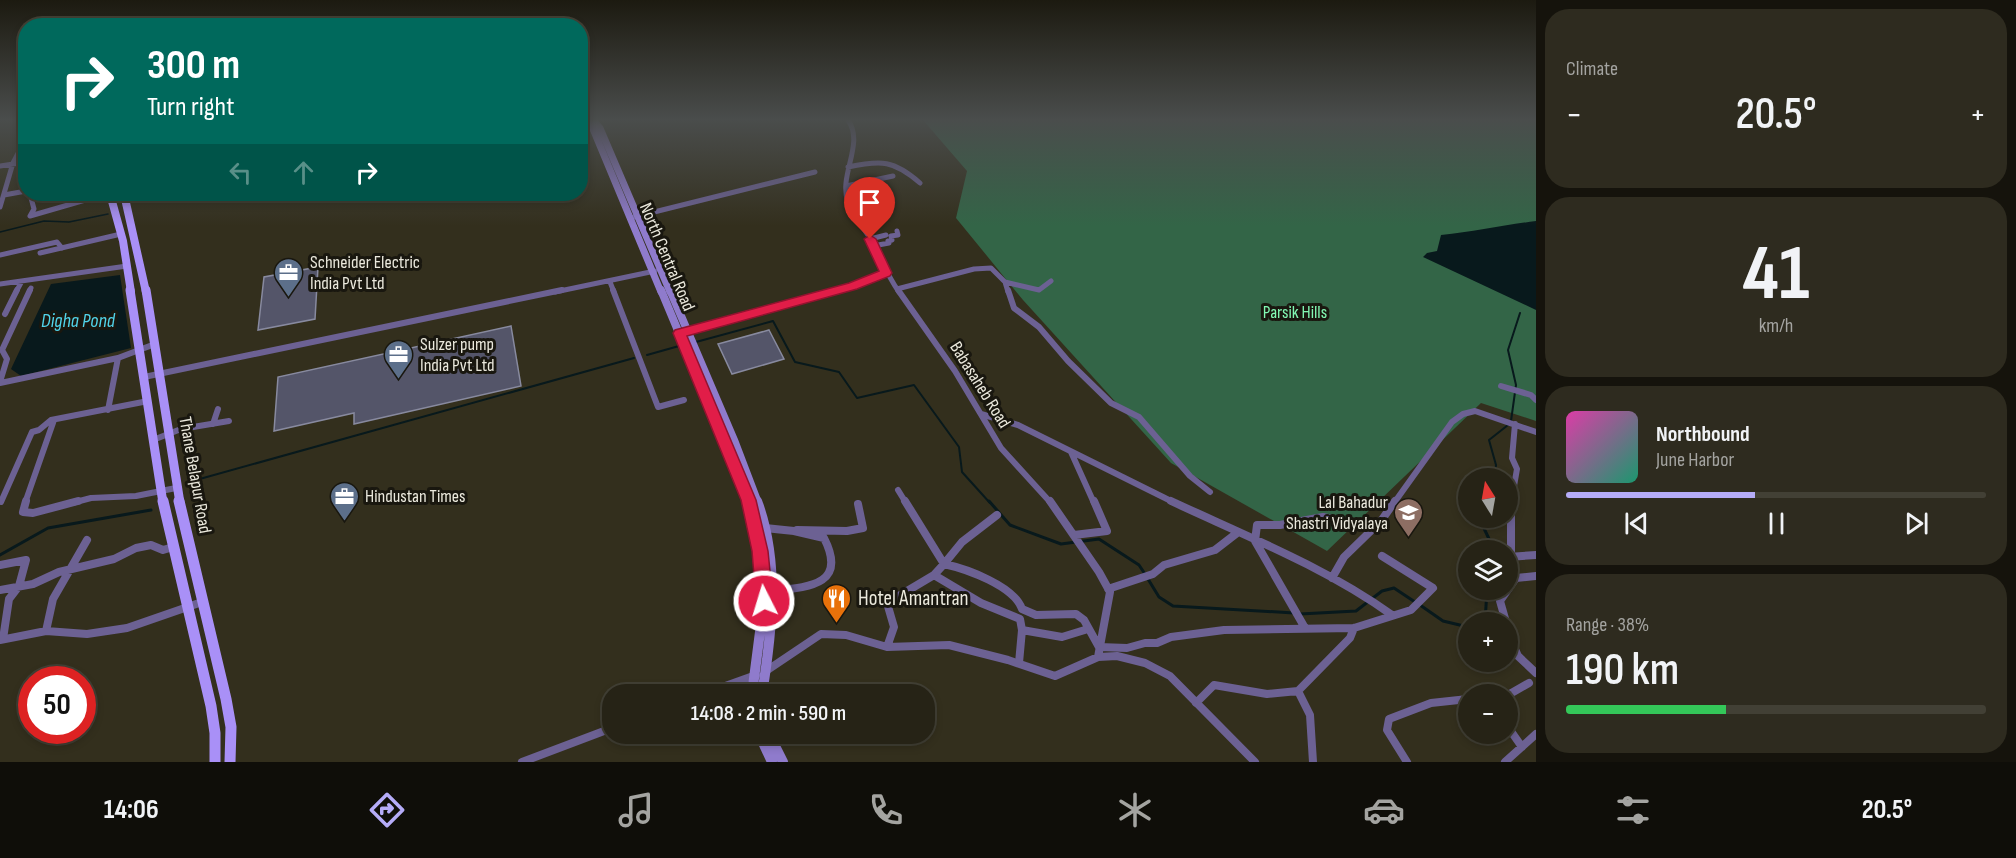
<!DOCTYPE html>
<meta charset="utf-8">
<style>
body{margin:0;font-family:"Sofia Sans Condensed",sans-serif;background:#2e2b1f;color:#f1f3f6;height:100vh;display:flex;flex-direction:column;font-size:22px;white-space:nowrap}
*{box-sizing:border-box;margin:0}
p{font-size:20px;color:#a4a4a1}
.icon{flex:none;width:33px;height:33px;fill:none;stroke:currentColor;stroke-width:2;stroke-linecap:round;stroke-linejoin:round}
.map{position:relative;flex:1;overflow:hidden}
.drawer{display:flex;flex-direction:column;gap:9px;padding:9px;background:#15130c;width:480px}
.drawer>*{flex:none}
.banner{position:absolute;left:18px;top:18px;width:570px;height:183px;border-radius:24px;box-shadow:0 3px 9px #0003,0 0 0 2px #424035;background:#00695c;color:#fff;overflow:hidden}
.needle{width:39px;rotate:349deg}
.buttons{position:absolute;left:1458px;top:468px;display:grid;gap:12px}
.buttons a{display:grid;place-items:center;width:60px;height:60px;border-radius:50%;background:#262316;box-shadow:0 3px 9px #0003,0 0 0 2px #424035;font-size:30px}
.speed{position:absolute;left:18px;top:666px;display:flex;gap:12px;font-size:30px;font-weight:700;text-align:center}
.speed>*{display:grid;place-content:center;width:78px;height:78px;border-radius:50%;background:#262316;box-shadow:0 3px 9px #0003,0 0 0 2px #424035;line-height:1}
.speed .limit{border:9px solid #d22;background:#fff;color:#111}
.pin{position:absolute;display:grid;place-items:center;width:51px;height:51px;color:#fff;margin:-62px -26px;border-radius:50% 50% 50% 0;rotate:-45deg;box-shadow:0 0 6px #0007}
.pin .icon{rotate:45deg}
.me{position:absolute;width:66px;margin:-33px;rotate:355deg;stroke-linejoin:round;filter:drop-shadow(0 0 4px #0008)}
.turn{display:flex;align-items:center;gap:21px;height:126px;padding:0 30px;font-size:27px}
.turn .icon{width:78px;height:78px;stroke-width:2.5}
.turn b{display:block;font-size:42px;line-height:51px}
.lanes{display:flex;align-items:center;height:57px;padding:0 30px;background:#0003;justify-content:center;gap:30px;direction:ltr}
.lanes .off{opacity:.35}
.big{font-size:45px;font-weight:600;line-height:1.1}
.drawer .tile{flex:1;display:flex;flex-direction:column;justify-content:center;gap:9px;min-width:0;padding:0 21px;border-radius:24px;background:#2e2b1f}
.drawer .dial{align-items:center;gap:0}
.dial b{font-size:78px;line-height:1}
.song{display:flex;align-items:center;gap:18px}
.cover{width:72px;height:72px;border-radius:9px;background:linear-gradient(135deg,hsl(320 70% 55%),hsl(160 70% 35%))}
.played{height:6px;border-radius:3px;background:linear-gradient(90deg,#b5acf8 45%,#424035 45%)}
.keys{display:flex;justify-content:space-around;direction:ltr}
.heat{display:flex;justify-content:space-between;align-items:center;font-size:33px;direction:ltr}
.charge{height:9px;border-radius:4px;background:linear-gradient(90deg,#34c759 38%,#424035 0)}
.trip{position:absolute;left:602px;top:684px;width:333px;height:60px;border-radius:24px;background:#262316;box-shadow:0 3px 9px #0003,0 0 0 2px #424035;font-weight:600;line-height:60px;text-align:center}
.dock{display:flex;height:96px;justify-content:space-around;align-items:center;background:#0f0e09;color:#a4a4a1}
.dock .icon{width:42px;height:42px}
.dock .current{color:#b5acf8}
.dock b{font-size:27px;color:#f1f3f6}
main{display:flex;flex:1;min-height:0}
.map>svg:first-child{display:block}
.green{fill:#336547}
.water{fill:#08191c}
.lines{fill:none;stroke-linecap:round;stroke-linejoin:round}
.stream-far2{stroke:#08191c;stroke-width:1.5}
.stream-far1{stroke:#08191c;stroke-width:2}
.stream{stroke:#08191c;stroke-width:3}
.building{fill:#545569;stroke:#888a9f;stroke-width:1.5}
.street-far2{stroke:#6c6193;stroke-width:5}
.street-far1{stroke:#6c6193;stroke-width:6}
.street{stroke:#6c6193;stroke-width:8}
.secondary-far2{stroke:#8f7bcc;stroke-width:7}
.secondary-far1{stroke:#8f7bcc;stroke-width:8}
.secondary{stroke:#8f7bcc;stroke-width:10}
.primary-far2{stroke:#a990f7;stroke-width:8}
.primary-far1{stroke:#a990f7;stroke-width:9}
.primary{stroke:#a990f7;stroke-width:11}
.route{fill:#e11d48;stroke:#92132f;stroke-width:1.5}
.labels{text-anchor:middle;dominant-baseline:central;stroke-width:6;stroke-linejoin:round;paint-order:stroke}
.street-label{font-size:18px;fill:#ebe9dd;stroke:#19170f}
.poi-label{font-size:18px;fill:#ebe9dd;stroke:#19170f;text-anchor:start}
.park-label{font-size:18px;fill:#82f8b3;stroke:#19170f}
.water-label{font-size:20px;font-style:italic;fill:#51d4ea;stroke:#19170f}
.near-poi-label{font-size:21px;fill:#ebe9dd;stroke:#19170f;text-anchor:start}
</style>
<main>
<div class="map">
<svg width="1536" height="762" viewBox="0 0 1536 762">
<rect width="100%" height="100%" fill="#332f1d"/>
<path class="green" d="M923 120H1536V421L1481 403 1327 551 1171 463 1023 300 956 218 967 171Z"/>
<path class="water" d="M1536 221V310L1423 257 1427 253 1437 251 1441 235C1474 232 1504 225 1536 221Z
M120 275 131 348 21 376 11 369 51 284Z"/>
<g class="lines">
<path class="stream-far2" d="M138 195 146 194
M0 232 44 221 69 222 108 214"/>
<path class="stream-far1" d="M696 342 773 321 795 362 839 372 857 398 914 385 959 447 962 472 990 503
M647 355 679 346
M1511 421 1516 385 1508 350 1520 313
M1494 478 1496 465 1489 440 1508 425
M189 482 634 358"/>
<path class="stream" d="M989 501 1010 525 1061 544 1099 539 1139 565 1145 574
M1479 518 1491 543V550
M0 555 48 528 151 510
M1148 579 1159 597 1173 606 1294 613
M1420 605 1443 621 1468 627
M1300 614 1356 611 1382 591 1394 588 1415 602
M1485 622 1487 590"/>
</g>
<path class="building" d="M318 267 315 319 258 330 264 277Z
M511 326 521 386 354 424V413L274 431 278 377Z
M769 330 784 359 732 374 718 344Z"/>
<g class="lines">
<path class="street-far2" d="M848 120C865 144 838 175 848 202 852 215 863 227 870 238 880 257 887 275 899 292
M0 166 26 162
M848 167C881 160 894 160 920 183
M846 186 893 176
M30 194 34 209 30 216 106 194
M4 195 26 191
M0 207 13 163 24 142
M634 217 815 172
M870 239 886 235
M873 246 889 243 888 241 892 240 891 236 898 235 897 231
M40 253 121 234
M0 255 57 242 62 248
M610 282 614 292
M1005 282 1039 290 1051 281
M0 284 127 266
M897 289 974 269 991 268 1005 282 1008 292
M16 292 22 281
M29 292 31 288
M555 292 655 271
M832 292 886 273"/>
<path class="street-far1" d="M613 290 658 407 684 400
M898 290 955 371 1001 448 1051 503
M1008 290 1014 308 1039 327 1068 361 1111 403 1139 417 1190 476 1210 492
M5 314 17 290
M686 332 837 290
M144 377 562 290
M0 382 7 359 2 350 30 290
M0 383 118 358 155 344
M1501 386 1531 395 1536 400
M108 410 118 358
M981 414 1018 425 1175 503
M213 424 218 409
M153 440 181 429 229 421
M1071 452 1094 503
M898 490 906 503
M1 502 32 432 39 430 51 420 148 401
M25 503 54 420
M72 503 91 498 136 496 176 488
M1394 503 1452 422 1463 414 1475 411 1536 432
M1511 503 1517 469 1512 458 1515 424"/>
<path class="street" d="M26 501 23 512 33 513 78 501
M905 501 944 564 962 542 997 515
M1050 501 1099 572 1110 592 1098 657
M1171 501C1246 536 1325 567 1392 615
M765 528 794 531 824 538C848 585 809 587 772 591
M797 530 847 531 863 528 858 504
M1074 535 1107 531 1094 501
M1508 557 1536 555
M1511 557V501
M0 565 26 560 19 586 9 599 3 639
M934 575 981 603 1020 619 1022 630 1062 637 1088 629
M1332 578 1344 557 1381 521 1395 501
M1108 589 1153 574 1164 565 1215 550 1237 533
M0 590 33 584 59 572 114 559 136 548 151 545 163 550 173 547
M1506 622 1500 601 1516 578 1536 576
M1305 628 1255 541 1257 525H1280L1323 517 1375 528
M46 631 53 599 87 540
M1508 633 1518 656 1536 673
M0 640 46 631 87 634 127 628 202 602
M887 647 894 627 887 603 934 575 944 564C967 569 1014 586 1022 609L1036 615 1076 614 1084 620 1099 647 1127 648 1145 643H1157L1171 637 1224 630 1354 628 1411 610 1433 588 1382 556
M1019 663 1022 630
M766 671 821 634 846 635 887 647 949 645 1008 660 1055 676 1098 657 1117 656 1145 663 1170 676 1255 762
M1298 691 1350 638 1354 628
M703 694 756 675
M1508 695 1529 683
M1196 703 1214 685 1267 694 1298 691 1310 715 1313 762
M1508 727 1522 747
M522 762 612 728
M1407 762 1387 730 1389 719 1431 703 1468 699
M1505 762 1536 734"/>
<path class="secondary-far2" d="M580 120 587 121 593 129 661 292
M593 120 600 128 670 292"/>
<path class="secondary-far1" d="M661 290 750 503
M670 290 734 440 758 503"/>
<path class="secondary" d="M749 501 760 551 764 601 752 694
M757 501C780 562 772 632 762 694
M759 734 772 762
M769 734 783 762"/>
<path class="primary-far2" d="M110 194 123 241 131 292
M124 194 146 292"/>
<path class="primary-far1" d="M130 290 163 503
M146 290 180 503"/>
<path class="primary" d="M163 501 211 706 215 733V762
M179 501 226 699 231 727 230 762"/>
</g>
<linearGradient id="sky" x2="0" y2="1"><stop stop-color="#1c1a10"/><stop offset="0.53" stop-color="#4a4d4c"/><stop offset="1" stop-color="#4a4d4c" stop-opacity="0"/></linearGradient>
<rect width="1536" height="226" fill="url(#sky)"/>
<path class="route" d="M870 235 876 239 892 273 890 276 857 289 687 336 756 500 768 551 773 601 770 607 764 609 759 607 756 601 752 551 741 500 673 333 675 330 849 283 879 271 864 239Z"/>
<defs>
<symbol id="office-pin" viewBox="-11 -11 22 30"><path d="M0 17L-7.5 6A9.5 9.5 0 1 1 7.5 6Z" fill="#5c6f8a" stroke="#19170f"/><path d="M-6-3h4V-5.5h4V-3h4V5H-6ZM-1-4.5V-3h2v-1.5ZM-6 0V1H6V0Z" fill="#fff"/></symbol>
<symbol id="school-pin" viewBox="-11 -11 22 30"><path d="M0 17L-7.5 6A9.5 9.5 0 1 1 7.5 6Z" fill="#8d6e63" stroke="#19170f"/><path d="M0-5L7-2L0 1L-7-2ZM-4 1L0 2.5L4 1V4Q0 6-4 4Z" fill="#fff"/></symbol>
<symbol id="restaurant-pin" viewBox="-11 -11 22 30"><path d="M0 17L-7.5 6A9.5 9.5 0 1 1 7.5 6Z" fill="#e8710a" stroke="#19170f"/><path d="M-5-6h1v4h1v-4h1v4h1v-4h1v5L-1.5 .5V6h-2V.5L-5-1ZM5-6V6H3V1.5H1.5Q1.5-4 5-6Z" fill="#fff"/></symbol>
</defs>
<g fill-rule="evenodd">
<use href="#office-pin" x="272" y="256" width="33" height="45"/>
<use href="#office-pin" x="382" y="338" width="33" height="45"/>
<use href="#office-pin" x="328" y="480" width="33" height="45"/>
<use href="#school-pin" x="1392" y="496" width="33" height="45"/>
<use href="#restaurant-pin" x="820" y="582" width="33" height="45"/>
</g>
<g class="labels">
<g class="street-label">
<text transform="translate(667 257) rotate(67)">North Central Road</text>
<text transform="translate(980 385) rotate(58)">Babasaheb Road</text>
<text transform="translate(195 475) rotate(80)">Thane Belapur Road</text>
</g>
<g class="poi-label">
<text x="310" y="262">Schneider Electric<tspan x="310" dy="21">India Pvt Ltd</tspan></text>
<text x="420" y="344">Sulzer pump<tspan x="420" dy="21">India Pvt Ltd</tspan></text>
<text x="365" y="496">Hindustan Times</text>
<text x="1388" y="502" text-anchor="end">Lal Bahadur<tspan x="1388" dy="21">Shastri Vidyalaya</tspan></text>
</g>
<g class="park-label">
<text x="1295" y="312">Parsik Hills</text>
</g>
<g class="water-label">
<text x="78" y="321">Digha Pond</text>
</g>
<g class="near-poi-label">
<text x="858" y="598">Hotel Amantran</text>
</g>
</g>
</svg>
<div class="buttons">
<a><svg class="needle" viewBox="-14 -14 28 28"><path d="M0-13l5 13h-10z" fill="#e53935"/><path d="M0 13l5-13h-10z" fill="#a4a4a1"/></svg></a>
<a><svg class="icon" aria-label="layers" viewBox="0 0 24 24"><path d="M12 4l9 5-9 5-9-5zM3 14l9 5 9-5"/></svg></a>
<a>+</a>
<a>−</a>
</div>
<div class="speed"><div class="limit">50</div></div>
<div class="pin" style="left:870px;top:239px;background:#d93025"><svg class="icon" aria-label="arrive" viewBox="0 0 24 24"><path d="M6 21V4h12l-3 4 3 4H6"/></svg></div>
<svg class="me" style="left:764px;top:601px" viewBox="-20 -20 40 40"><circle r="17" fill="#e11d48" stroke="#fff" stroke-width="3"/><path d="M0-11L8 9 0 5-8 9z" fill="#fff"/></svg>
<div class="trip">14:08 · 2 min · 590 m</div>
<div class="banner">
<div class="turn"><svg class="icon" aria-label="right" viewBox="0 0 24 24"><path d="M7 20v-9h11M14 6l5 5-5 5"/></svg><div><b>300 m</b>Turn right</div></div>
<div class="lanes"><svg class="icon off" aria-label="left" viewBox="0 0 24 24"><path d="M17 20v-9H6M10 6l-5 5 5 5"/></svg><svg class="icon off" aria-label="ahead" viewBox="0 0 24 24"><path d="M12 20V5M6 11l6-6 6 6"/></svg><svg class="icon" aria-label="right" viewBox="0 0 24 24"><path d="M7 20v-9h11M14 6l5 5-5 5"/></svg></div>
</div>
</div>
<section class="drawer">
<div class="tile"><p>Climate</p>
<div class="heat"><a>−</a><b class="big">20.5°</b><a>+</a></div>
</div>
<div class="tile dial"><b>41</b><p>km/h</p></div>
<div class="tile">
<div class="song"><i class="cover"></i><div><b>Northbound</b><p>June Harbor</p></div></div>
<div class="played"></div>
<div class="keys"><svg class="icon" aria-label="previous" viewBox="0 0 24 24"><path d="M18 5L8 12l10 7zM5 5v14"/></svg><svg class="icon" aria-label="pause" viewBox="0 0 24 24"><path d="M8 5v14M16 5v14"/></svg><svg class="icon" aria-label="next" viewBox="0 0 24 24"><path d="M6 5l10 7-10 7zM19 5v14"/></svg></div>
</div>
<div class="tile"><p>Range · 38%</p><b class="big">190 km</b><div class="charge"></div></div>
</section>
</main>
<nav class="dock">
<b>14:06</b>
<svg class="icon current" aria-label="directions" viewBox="0 0 24 24"><path d="M12 3l9 9-9 9-9-9zM9 14v-3h6M13 9l2 2-2 2"/></svg>
<svg class="icon" aria-label="music" viewBox="0 0 24 24"><path d="M9 18V5l10-2v13"/><circle cx="6" cy="18" r="3"/><circle cx="16" cy="16" r="3"/></svg>
<svg class="icon" aria-label="phone" viewBox="0 0 24 24"><path d="M5 4h4l2 5-3 2q2 4 5 5l2-3 5 2v4C11 20 4 13 5 4z"/></svg>
<svg class="icon" aria-label="climate" viewBox="0 0 24 24"><path d="M12 3v18M4 7l16 10M4 17L20 7"/></svg>
<svg class="icon" aria-label="car" viewBox="0 0 24 24"><path d="M5 17H2v-5l4-1 3-4h7l3 4 3 1v5h-3M9 17h6M6 11h13"/><circle cx="7" cy="17" r="2"/><circle cx="17" cy="17" r="2"/></svg>
<svg class="icon" aria-label="filters" viewBox="0 0 24 24"><path d="M4 7h16M4 17h16"/><circle cx="9" cy="7" r="2"/><circle cx="15" cy="17" r="2"/></svg>
<b>20.5°</b>
</nav>
